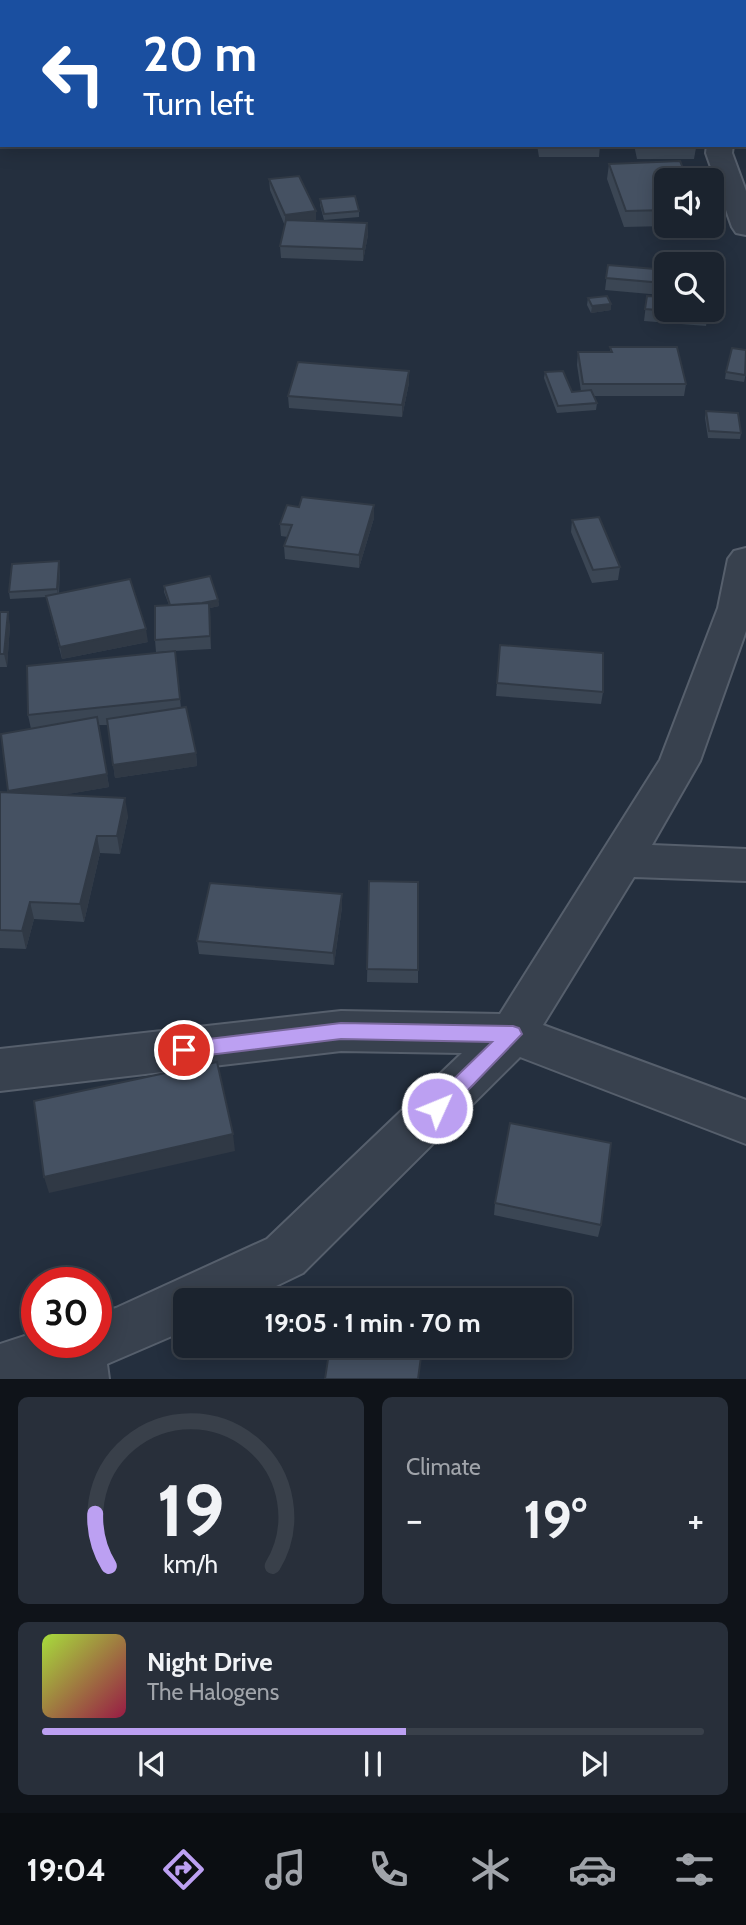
<!DOCTYPE html>
<meta charset="utf-8">
<style>
body{margin:0;font-family:Cabin,sans-serif;background:#282f3a;color:#f1f3f6;height:100vh;display:flex;flex-direction:column;font-size:26px;white-space:nowrap}
*{box-sizing:border-box;margin:0}
p{font-size:23px;color:#a0a4aa}
.icon{flex:none;width:38px;height:38px;fill:none;stroke:currentColor;stroke-width:2;stroke-linecap:round;stroke-linejoin:round}
.map{position:relative;height:1379px;overflow:hidden}
.sheet{display:flex;flex-direction:column;gap:18px;padding:18px;background:#0f1319;flex:1}
.sheet>*{flex:none}
.top-card{position:absolute;left:0px;top:0px;width:747px;height:147px;box-shadow:0 4px 18px #0003,0 0 0 2px #39404a;background:#1a4fa0;color:#fff;overflow:hidden}
.fabs{position:absolute;left:654px;top:168px;display:grid;gap:14px}
.fabs a{display:grid;place-items:center;width:70px;height:70px;border-radius:10px;background:#1b232e;box-shadow:0 4px 18px #0003,0 0 0 2px #39404a;font-size:35px}
.speed{position:absolute;left:21px;top:1267px;display:flex;gap:14px;font-size:35px;font-weight:700;text-align:center}
.speed>*{display:grid;place-content:center;width:91px;height:91px;border-radius:50%;background:#1b232e;box-shadow:0 4px 18px #0003,0 0 0 2px #39404a;line-height:1}
.speed .limit{border:10px solid #d22;background:#fff;color:#111}
.pin{position:absolute;display:grid;place-items:center;width:60px;height:60px;color:#fff;margin:-30px;border:4px solid #fff;border-radius:50%;box-shadow:0 2px 7px #0007}
.me{position:absolute;width:77px;margin:-38px;rotate:46deg;stroke-linejoin:round;filter:drop-shadow(0 0 5px #0008)}
.turn{display:flex;align-items:center;gap:24px;height:147px;padding:0 28px;font-size:32px}
.turn .icon{width:91px;height:91px;stroke-width:2.5}
.turn b{display:block;font-size:49px;line-height:60px}
.big{font-size:52px;font-weight:700;line-height:1.1}
.sheet .widget{flex:1;display:flex;flex-direction:column;justify-content:center;gap:10px;min-width:0;padding:0 24px;border-radius:10px;background:#282f3a}
.sheet .dial{align-items:center;gap:0}
.dial svg{height:182px;overflow:visible;fill:none;stroke:#39404a;stroke-width:7;stroke-linecap:round;text-anchor:middle}
.dial text{fill:#f1f3f6;stroke:none}
.song{display:flex;align-items:center;gap:21px}
.cover{width:84px;height:84px;border-radius:10px;background:linear-gradient(135deg,hsl(80 70% 55%),hsl(340 70% 35%))}
.played{height:7px;border-radius:4px;background:linear-gradient(90deg,#bca0f2 55%,#39404a 55%)}
.keys{display:flex;justify-content:space-around;direction:ltr}
.heat{display:flex;justify-content:space-between;align-items:center;font-size:38px;direction:ltr}
.sheet .tiles{flex:1;display:grid;gap:18px;grid-template-columns:1fr 1fr}
.widget:last-child{grid-column:span 2}
.trip{position:absolute;left:173px;top:1288px;width:399px;height:70px;border-radius:10px;background:#1b232e;box-shadow:0 4px 18px #0003,0 0 0 2px #39404a;font-weight:700;line-height:70px;text-align:center}
.dock{display:flex;height:112px;justify-content:space-around;align-items:center;background:#0b0e12;color:#a0a4aa}
.dock .icon{width:49px;height:49px}
.dock .active{color:#bca0f2}
.dock b{font-size:32px;color:#f1f3f6}
.map>svg:first-child{display:block}
.lines{fill:none;stroke-linecap:round;stroke-linejoin:round}
.street-casing{stroke:#565f6c;stroke-width:4}
.street{fill:#38414e;fill-rule:evenodd}
.wall{fill:#3b4654}
.shaded-wall{fill:#303945}
.building{fill:#455162;stroke:#303945;stroke-width:2}
.route{fill:#bca0f2;stroke:#7a689d;stroke-width:2}
</style>
<div class="map">
<svg width="746" height="1379" viewBox="0 0 746 1379">
<rect width="100%" height="100%" fill="#242f3e"/>
<g class="lines">
<defs>
<path id="street" d="M667 0H691L692 2H668Z
M707 145H733L732 153 746 191V235L736 233 732 227 706 153Z
M746 548V631L700 761 652 845 746 849V881L634 877 543 1025 746 1100V1144L520 1057 303 1273 247 1300H186V1330L107 1364 109 1379H0V1344L37 1332V1342H96V1314L116 1308 267 1239 462 1053 341 1051 0 1091V1049L341 1011 500 1014 660 760 718 608 728 559 734 551Z"/>
</defs>
<use href="#street" class="street-casing"/>
<use href="#street" class="street"/>
</g>
<path class="wall" d="M0 0H53L52 2H2V4H0Z
M540 0H568L567 2H540Z
M537 145H600L599 157H539Z
M634 145H695L696 148 694 159H637Z
M609 164 667 180V226L624 227 607 179Z
M269 179 316 221 367 223 368 235 363 261 281 258 280 246 285 226 270 190Z
M320 199 359 211V217L324 220 320 205Z
M608 265 667 270 708 314 706 326 644 321 647 296 661 297V295L605 290Z
M588 298 611 304V310L591 313 587 305Z
M610 347 686 384 684 396H594L597 403 596 410 557 413 544 378 545 372 572 392 581 391 577 365 578 352H610Z
M726 372 746 373 744 382 725 379Z
M409 383 402 417 289 408 288 396Z
M706 411 741 433 740 439 708 438 705 418Z
M374 518 359 568 285 559 284 546 288 537 281 536 280 524Z
M572 520 620 567 618 580 592 583 571 532Z
M60 568 59 593 148 642 62 659 46 597 10 599 9 592Z
M164 586 218 600 219 606 210 608 211 649 156 652 155 640 169 605 164 592Z
M0 612 10 625 7 667H0Z
M175 651 181 708 196 753 197 766 115 778 108 725H99L109 787 61 795 128 816 120 854 100 853 84 922 34 919 26 949 0 948V792L9 793 31 729 28 715Z
M497 683 603 692 601 704 496 696Z
M369 881 418 970V983L367 982Z
M342 894V907L334 965 199 954 197 941Z
M495 1203 601 1225 598 1237 494 1215Z"/>
<path class="shaded-wall" d="M316 211V223L285 226V215Z
M367 223 368 235 363 261V249Z
M611 304V310L591 313 592 306Z
M409 371V383L402 417V405Z
M374 505V518L359 568V555Z
M59 561 60 568 58 596 57 589Z
M218 600 219 606 210 608 211 649 210 636 172 609Z
M8 612 10 625 7 667 4 654Z
M146 629 148 642 62 659 60 647Z
M196 753 197 766 115 778 113 765Z
M107 774 109 787 11 804 8 791Z
M125 798 128 816 120 854 117 836Z
M97 836 100 853 84 922 80 904Z
M342 894V907L334 965 333 953Z
M30 902 34 919 26 949 22 931Z
M233 1134 235 1151 49 1193 44 1177Z"/>
<path class="building" d="M130 0 170 1 129 2Z
M615 0H663L664 2H625Z
M638 145H695L696 148H639Z
M680 161 688 180H667V210L626 211 609 164Z
M299 176 316 211 285 215 269 179Z
M355 196 359 211 324 214 320 199Z
M286 220 367 223 363 249 280 246Z
M608 265 667 270V310H708V314L645 309 647 296 662 297 663 283 606 278Z
M607 296 611 304 592 306 588 298Z
M610 347H677L686 384H583L578 352H612Z
M732 348 746 350 745 375 726 372Z
M298 362 409 371 402 405 288 396Z
M563 371 572 392 591 390 597 403 558 406 545 372Z
M706 411 738 413 741 433 709 431Z
M302 497 374 505 359 555 284 546 292 525 280 524 287 505 299 507Z
M599 517 620 567 593 570 572 520Z
M59 561 57 589 9 592 12 564Z
M210 576 218 600 202 603 170 605 164 586Z
M130 579 146 629 60 647 46 596Z
M209 603 210 636 155 640V606Z
M0 612H8L4 654H0Z
M500 645 603 653V692L497 683Z
M175 651 180 699 28 715 27 666Z
M186 707 196 753 113 765 107 719Z
M97 717 107 774 8 791 1 734Z
M0 792 125 798 117 836H97L80 904 30 902 22 931 0 930Z
M369 881 418 882V970L367 969Z
M210 883 342 894 333 953 197 941Z
M217 1062 233 1134 44 1177 34 1101Z
M510 1123 611 1143 601 1225 495 1203Z
M330 1346 421 1357 418 1379H325Z"/>
<path class="route" d="M341 1023 513 1026 519 1028 522 1034 444 1115 437 1117 430 1115 427 1108 430 1102 492 1042 341 1039 184 1058 177 1056 175 1050 177 1044 184 1042Z"/>
</svg>
<div class="fabs">
<a><svg class="icon" aria-label="sound" viewBox="0 0 24 24"><path d="M4 9h4l5-4v14l-5-4H4zM17 9q2 3 0 6"/></svg></a>
<a><svg class="icon" aria-label="search" viewBox="0 0 24 24"><circle cx="10" cy="10" r="6"/><path d="M15 15l6 6"/></svg></a>
</div>
<div class="speed"><div class="limit">30</div></div>
<div class="pin" style="left:184px;top:1050px;background:#d93025"><svg class="icon" aria-label="arrive" viewBox="0 0 24 24"><path d="M6 21V4h12l-3 4 3 4H6"/></svg></div>
<svg class="me" style="left:437px;top:1108px" viewBox="-20 -20 40 40"><circle r="17" fill="#bca0f2" stroke="#fff" stroke-width="3"/><path d="M0-11L8 9 0 5-8 9z" fill="#fff"/></svg>
<div class="trip">19:05 · 1 min · 70 m</div>
<div class="top-card">
<div class="turn"><svg class="icon" aria-label="left" viewBox="0 0 24 24"><path d="M17 20v-9H6M10 6l-5 5 5 5"/></svg><div><b>20 m</b>Turn left</div></div>
</div>
</div>
<section class="sheet">
<div class="tiles">
<div class="widget dial"><svg viewBox="0 0 100 80">
<path d="M14 69A42 42 0 1 1 86 69"/>
<path d="M14 69A42 42 0 0 1 8 46" stroke="#bca0f2"/>
<text x="50" y="56" font-size="32" font-weight="700">19</text>
<text x="50" y="72" font-size="11">km/h</text>
</svg></div>
<div class="widget"><p>Climate</p>
<div class="heat"><a>−</a><b class="big">19°</b><a>+</a></div>
</div>
<div class="widget">
<div class="song"><i class="cover"></i><div><b>Night Drive</b><p>The Halogens</p></div></div>
<div class="played"></div>
<div class="keys"><svg class="icon" aria-label="previous" viewBox="0 0 24 24"><path d="M18 5L8 12l10 7zM5 5v14"/></svg><svg class="icon" aria-label="pause" viewBox="0 0 24 24"><path d="M8 5v14M16 5v14"/></svg><svg class="icon" aria-label="next" viewBox="0 0 24 24"><path d="M6 5l10 7-10 7zM19 5v14"/></svg></div>
</div>
</div>
</section>
<nav class="dock">
<b>19:04</b>
<svg class="icon active" aria-label="directions" viewBox="0 0 24 24"><path d="M12 3l9 9-9 9-9-9zM9 14v-3h6M13 9l2 2-2 2"/></svg>
<svg class="icon" aria-label="music" viewBox="0 0 24 24"><path d="M9 18V5l10-2v13"/><circle cx="6" cy="18" r="3"/><circle cx="16" cy="16" r="3"/></svg>
<svg class="icon" aria-label="phone" viewBox="0 0 24 24"><path d="M5 4h4l2 5-3 2q2 4 5 5l2-3 5 2v4C11 20 4 13 5 4z"/></svg>
<svg class="icon" aria-label="climate" viewBox="0 0 24 24"><path d="M12 3v18M4 7l16 10M4 17L20 7"/></svg>
<svg class="icon" aria-label="car" viewBox="0 0 24 24"><path d="M5 17H2v-5l4-1 3-4h7l3 4 3 1v5h-3M9 17h6M6 11h13"/><circle cx="7" cy="17" r="2"/><circle cx="17" cy="17" r="2"/></svg>
<svg class="icon" aria-label="filters" viewBox="0 0 24 24"><path d="M4 7h16M4 17h16"/><circle cx="9" cy="7" r="2"/><circle cx="15" cy="17" r="2"/></svg>
</nav>
